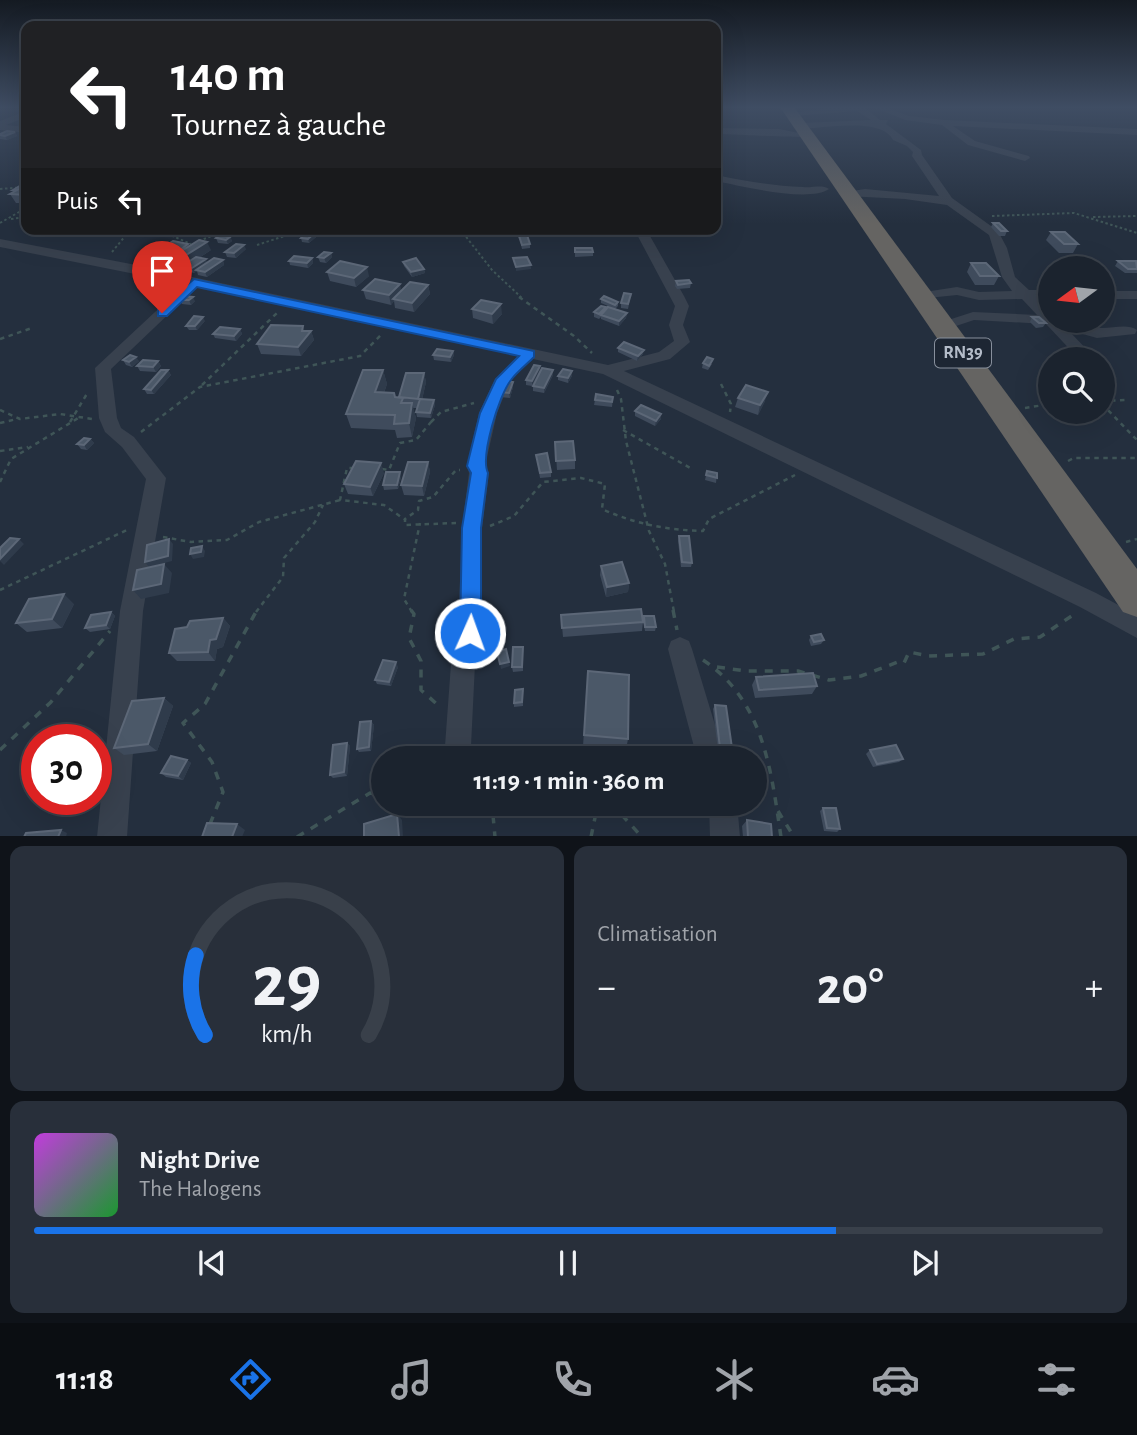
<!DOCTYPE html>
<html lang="fr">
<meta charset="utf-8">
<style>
body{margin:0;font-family:"Alegreya Sans",sans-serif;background:#282f3a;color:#f1f3f6;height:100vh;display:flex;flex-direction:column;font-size:26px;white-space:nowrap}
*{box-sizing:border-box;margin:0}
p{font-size:23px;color:#a0a4aa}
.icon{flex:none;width:38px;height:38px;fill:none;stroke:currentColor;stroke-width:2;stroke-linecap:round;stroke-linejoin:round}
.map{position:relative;height:836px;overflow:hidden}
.side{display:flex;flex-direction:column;gap:10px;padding:10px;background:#0f1319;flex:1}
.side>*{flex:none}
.hud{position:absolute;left:21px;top:21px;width:700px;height:214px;border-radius:14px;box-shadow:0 7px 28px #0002,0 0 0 2px #39404a;background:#202124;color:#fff;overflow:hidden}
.needle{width:46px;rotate:255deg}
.buttons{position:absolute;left:1038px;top:256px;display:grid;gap:14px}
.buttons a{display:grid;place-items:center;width:77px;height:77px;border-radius:50%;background:#1b232e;box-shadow:0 7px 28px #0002,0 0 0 2px #39404a;font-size:35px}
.speed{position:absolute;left:21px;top:724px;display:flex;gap:14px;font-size:35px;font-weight:700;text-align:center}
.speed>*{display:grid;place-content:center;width:91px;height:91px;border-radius:50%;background:#1b232e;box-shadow:0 7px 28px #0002,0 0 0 2px #39404a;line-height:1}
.speed .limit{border:10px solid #d22;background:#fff;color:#111}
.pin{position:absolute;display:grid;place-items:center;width:60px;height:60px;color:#fff;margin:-72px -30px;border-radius:50% 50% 50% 0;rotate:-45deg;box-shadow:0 0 7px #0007}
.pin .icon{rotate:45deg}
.me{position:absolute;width:77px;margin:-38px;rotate:2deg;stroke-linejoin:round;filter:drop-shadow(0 0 5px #0008)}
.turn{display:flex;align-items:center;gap:24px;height:147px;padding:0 35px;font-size:32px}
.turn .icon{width:91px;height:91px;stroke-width:2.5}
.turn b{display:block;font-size:49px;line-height:60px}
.then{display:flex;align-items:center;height:66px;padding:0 35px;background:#0003;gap:14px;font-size:26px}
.big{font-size:52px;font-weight:700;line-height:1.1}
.side .widget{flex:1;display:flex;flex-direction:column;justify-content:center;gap:10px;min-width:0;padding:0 24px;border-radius:14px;background:#282f3a}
.side .dial{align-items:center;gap:0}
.dial svg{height:182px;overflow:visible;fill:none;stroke:#39404a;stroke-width:7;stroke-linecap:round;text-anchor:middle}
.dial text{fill:#f1f3f6;stroke:none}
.song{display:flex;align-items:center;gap:21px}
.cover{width:84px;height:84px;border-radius:10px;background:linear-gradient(135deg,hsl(290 70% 55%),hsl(130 70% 35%))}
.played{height:7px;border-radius:4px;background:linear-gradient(90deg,#1a73e8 75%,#39404a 75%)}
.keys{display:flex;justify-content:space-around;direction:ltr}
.heat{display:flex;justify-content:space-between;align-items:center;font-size:38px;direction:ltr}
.side .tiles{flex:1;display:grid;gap:10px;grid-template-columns:1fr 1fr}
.widget:last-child{grid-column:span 2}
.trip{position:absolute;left:371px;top:746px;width:396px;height:70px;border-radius:35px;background:#1b232e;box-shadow:0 7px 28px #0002,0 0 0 2px #39404a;font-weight:700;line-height:70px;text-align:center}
.menu{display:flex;height:112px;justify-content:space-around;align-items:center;background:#0b0e12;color:#a0a4aa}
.menu .icon{width:49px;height:49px}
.menu .selected{color:#1a73e8}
.menu b{font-size:32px;color:#f1f3f6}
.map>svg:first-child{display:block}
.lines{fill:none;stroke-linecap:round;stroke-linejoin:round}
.path-far2{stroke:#3f5557;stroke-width:2;stroke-dasharray:2.5 2.5;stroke-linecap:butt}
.path-far1{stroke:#3f5557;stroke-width:2.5;stroke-dasharray:4.5 4.5;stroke-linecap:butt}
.path{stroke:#3f5557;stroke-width:3.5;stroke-dasharray:8 8;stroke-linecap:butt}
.minor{fill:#38414e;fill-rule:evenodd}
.trunk{fill:#656462;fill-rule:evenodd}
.wall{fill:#3f4b5c}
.shaded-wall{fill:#2f3b4b}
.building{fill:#4b5868;stroke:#5c6777;stroke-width:2}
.route{fill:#1a73e8;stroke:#114b97;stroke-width:2}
.labels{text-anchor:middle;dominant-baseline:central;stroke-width:7;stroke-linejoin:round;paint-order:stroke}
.shield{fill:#1d2633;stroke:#878f9c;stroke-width:2}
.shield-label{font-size:18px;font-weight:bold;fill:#b4bcc9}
</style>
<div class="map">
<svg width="1137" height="837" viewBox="0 0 1137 837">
<rect width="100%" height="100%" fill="#242f3e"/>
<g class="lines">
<path class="path-far2" d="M0 189 26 187
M992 216 1074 213 1137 233
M1093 217 1137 216
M11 219 26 217
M0 223 26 208
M460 229 492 270 522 298
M132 231 170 235 191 244
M199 241 229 229
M257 245 306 229
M112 252 131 229"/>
<path class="path-far1" d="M519 297 574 336 592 353
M0 339 32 328
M721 384 731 404 730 412
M202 385 278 312
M617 390 621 399 626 441 649 531 665 564 674 612
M1102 401 1125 400
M1102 404 1137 440
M1025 408 1050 404
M0 410 20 419 60 414 92 419
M70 422 88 392
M431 422 441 412 474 403
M0 423 17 419
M623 430 692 469
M141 432 200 387 360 356 381 335
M0 451 28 447
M1068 461 1074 458H1137
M354 468H347L340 500 384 505 404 519
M382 469 389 470 400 443 416 440 431 422 427 423
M0 482 11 459 80 417
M456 523 405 525V519L418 510 419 501 433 497 456 470H460
M490 526 514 516 543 482 581 478 605 484 602 509C635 524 667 530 703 531L709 519 795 475
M163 537 191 542 227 540 259 522 340 500
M1126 542 1137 539
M0 590 129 529
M256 612 283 577 284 558 315 522 323 505
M412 612 404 599 420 523"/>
<path class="path" d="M411 610 414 614 409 638 421 661V690L439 706
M673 610 677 630
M703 660C764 701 771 770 781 837
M717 667 746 671H798L829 680 861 676 898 662 904 663 909 652 929 656 983 654 1014 639 1040 637 1076 613
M0 750 51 702 110 631
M483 803 493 815 495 837
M611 803 642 837
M778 811 794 837
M210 824 223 792 212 762 183 723 205 704 257 610
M297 837 370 793 383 796
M591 837 598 803"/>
<path class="minor" d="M838 107H864L880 120H888L886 124 921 150 922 155 952 198 998 231 1007 248 1015 277 1029 290H1050V298L1037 299 1050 311V320C1067 320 1083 328 1099 328 1112 329 1127 323 1137 330L1135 334 1097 338 1068 330 1096 359H1079L1046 324 974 320 944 330 939 329 937 326 939 323 973 312 1037 315 1022 299 979 300 957 295 918 299V293L957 287 979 292 1012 291 1002 277 989 235 947 205 905 199 846 196V192L865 189 939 196 912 156 913 152 907 146 893 140C882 117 824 128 801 129L796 126 801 123 871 120 857 111 794 116 790 113Z
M873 107H885L909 116 945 120 1137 129V135L953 126 975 141 1029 156 1030 158 1025 161 968 145 942 125 905 120Z
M26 111V117L6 125 26 127V133L0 130V121Z
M716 128 779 129 814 136C808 139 731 134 716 134Z
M716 175C745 181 774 186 803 187 813 188 822 184 829 189 809 203 741 186 716 181Z
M634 229H646L684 296 689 306 683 325 690 342 670 359 624 371 1096 593 1137 615V638L1080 607 603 374 533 359 510 381 497 413 485 466 489 473 482 528V633L475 664 471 746 468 756 462 758 448 756 445 746 451 664 458 633 462 528 469 473 467 466 479 413 495 379 518 356 198 286 111 369 117 418 121 428 134 437 166 478 143 611 127 837H97L120 611 146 479 122 447 105 432 99 418 95 368 185 284 0 247V239L131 264 608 365 659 352 674 341 669 325 675 306Z
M1102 291H1137V299H1102Z
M1102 371 1108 372 1117 384 1115 388 1102 387Z
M680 637 689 641 692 649 725 758H697L668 649 671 641Z
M709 803H737L740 837H710Z"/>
<path class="trunk" d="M780 107H794L1137 569V617L1123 612Z"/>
</g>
<path class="wall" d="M15 132 17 136 7 140 0 139V134Z
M26 184V203H16L10 194 14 192 13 190Z
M993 223 1007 231 1005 236H999L991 227Z
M311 229H321L322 232 309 243 302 242 301 238Z
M1051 232 1078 244 1073 253H1059L1046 240Z
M519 236 530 244V248L522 249Z
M230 237 232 241 228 244 218 243 216 238Z
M188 244 189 246 211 250 199 258 208 263 223 260 224 265 207 277 198 275 197 271 194 273 184 270 183 268 179 271 171 269 167 260 168 259 165 258 160 249Z
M246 249 236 258 227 257 225 252Z
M575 252H593V256L575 257Z
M331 253 332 257 326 263 320 262 318 257Z
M312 258 313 263 308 268 290 265 289 261Z
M1118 261 1137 262V273H1125L1115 266Z
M403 262 424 269 425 273 412 277 404 266Z
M971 263 999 276 994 285H975L967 272Z
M327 272 369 276 356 287 330 281Z
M676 281 691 283 690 288 677 289 675 286Z
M428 285 430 294 414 312 395 308 394 301 391 305 366 299 363 290 401 291Z
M601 299 618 302V306L615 309 601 303Z
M630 299 628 309 621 308V303Z
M180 300 195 301 191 305 182 304Z
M472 309 502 314 493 324 473 318Z
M606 310 627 313 626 318 619 326 601 319V317L599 319 594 317V312Z
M1032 317 1046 323 1043 327 1036 328 1030 322Z
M205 321 197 330H189L186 326Z
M240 329 242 334 236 341 215 338 213 334Z
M304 331H311L314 340 301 356 261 354 257 344Z
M618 348 643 354 637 361 618 352Z
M453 351 454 355 451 362 434 360 433 355Z
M123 360 139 361 132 367 126 365Z
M158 361 161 366 156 372 140 371 137 366Z
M703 363 712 364 708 370 702 368Z
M540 366V371L532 386 526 385V380Z
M168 370 171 375 154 394H147L144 389Z
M383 370 387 384 384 393 400 398 424 373 426 382 422 400H434L435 405 431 418 417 417 416 412 417 408H413L416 418 412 437 397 438 395 430 351 428 346 414Z
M572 371V376L568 383 558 380V376Z
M553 375 544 393 533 391V386Z
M513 387 510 398 500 397 499 392Z
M613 397 612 407 594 405 595 400Z
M738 398 765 401 758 415 735 407Z
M635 411 661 419 655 426 635 416Z
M90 439 94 443 87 450 81 449 77 444Z
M555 442 575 460V469L557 470Z
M536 455 551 472V477L540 478Z
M428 462 430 472 424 496 404 495 401 485Z
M707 471 717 473 716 483 705 480Z
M384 473 373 496 348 494 344 484Z
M401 477 398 489 384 490 383 485Z
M679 536 692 563 691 567H681L678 541Z
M601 566 629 583 628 592 606 597 600 575Z
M74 604 62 628 27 632 16 623Z
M111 612 115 616 110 629 90 632 85 628Z
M561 615 643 622 642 631 563 637Z
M644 616 656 627 655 631H645L643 620Z
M223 618 230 626 223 647 217 649 215 661H177L169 653 187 627Z
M811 636 824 640 821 644 811 646 809 640Z
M523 647V671L513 672 512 667Z
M398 667 391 686 377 684 375 680Z
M588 671 628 739 626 750 583 746Z
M756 677 817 686 812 694 755 698 752 685Z
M523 689V706L514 707V703Z
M164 698 173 706 157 751 124 755 114 748Z
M715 705 732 748 730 752 718 751 713 709Z
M371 721 374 725 371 751 359 752 357 749Z
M347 743 350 746 347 776 333 778 330 775Z
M870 750 903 759 899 762 873 767 866 754Z
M187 760 191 763 183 780 166 777 161 773Z
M505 803H518V805H506Z
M823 808 840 829 837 832 824 831 820 811Z
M747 820 772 837H743L742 826Z"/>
<path class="shaded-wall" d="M15 132 17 136 7 140 5 136Z
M319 229H321L322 232 309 243 308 239Z
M230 237 232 241 228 244 226 240Z
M207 242 211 250 185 267 182 266 183 268 179 271 175 262 179 259 176 253 188 244 192 251Z
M244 245 246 249 236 258 234 253Z
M331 253 332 257 326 263 324 258Z
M312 258 313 263 308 268 307 263Z
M206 259 208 264 194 273 192 268Z
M223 260 224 265 207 277 205 272Z
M531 265V269L516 271V267Z
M367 267 369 276 356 287 354 278Z
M424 269 425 273 412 277 411 272Z
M400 284 402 293 393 299 394 301 391 305 389 295Z
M428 285 430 294 414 312 412 303Z
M193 297 195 301 191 305 189 300Z
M501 304 502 314 493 324 492 314Z
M627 313 626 318 619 326V321Z
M203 317 205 321 197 330 195 326Z
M303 326 306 335 311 331 314 340 301 356 298 347Z
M240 329 242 334 236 341 234 336Z
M644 350 643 354 637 361 638 356Z
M453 351 454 355 451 362 450 357Z
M136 357 139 361 132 367 129 362Z
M158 361 161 366 156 372 153 367Z
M540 366V371L532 386V381Z
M168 370 171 375 154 394 151 390Z
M383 370 387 384 379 406 375 392Z
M553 370V375L544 393V388Z
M572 371V376L568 383V378Z
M424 373 426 382 420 408 418 399Z
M513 382V387L510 398 509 393Z
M768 392 765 401 758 415 760 405Z
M434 400 435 405 431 418 430 413Z
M412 403 416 418 412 437 409 423Z
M661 414V419L655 426 656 421Z
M90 439 94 443 87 450 84 445Z
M428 462 430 472 424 496 422 486Z
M381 463 384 473 373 496 370 487Z
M400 472 401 477 398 489 397 485Z
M19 539 24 544 4 565 0 561V559Z
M169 539 173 544 172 561 149 567 145 562Z
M202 546 205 551 204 557 193 559 190 554Z
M164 564 172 573 169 593 141 599 133 590Z
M629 583 628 592 606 597 607 587Z
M64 594 74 604 62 628 52 619Z
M111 612 115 616 110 629 106 625Z
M223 618 230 626 223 647 217 649 215 661 208 652 210 640Z
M396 662 398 667 391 686 389 682Z
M509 662 510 666 501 669 500 664Z
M164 698 173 706 157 751 148 744Z
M371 721 374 725 371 751 369 747Z
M347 743 350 746 347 776 344 772Z
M187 760 191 763 183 780 178 776Z
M397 814 402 820 403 837H399Z
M237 824 245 830 242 837H232Z
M61 830 67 833 66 837H58Z"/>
<path class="building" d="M7 131 15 132 5 136 0 135V134Z
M23 184 26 185 17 190H13Z
M26 185V195L10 194Z
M993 223H999L1007 231H1001Z
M311 229H319L308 239 301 238Z
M1051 232H1065L1078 244H1064Z
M220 235 230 237 226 240 216 238Z
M527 235 530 244 522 245 519 236Z
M199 240 207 242 175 262 167 260Z
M173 241 188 244 176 253 160 249Z
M236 244 244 245 234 253 225 252Z
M575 248H592L593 252H575Z
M324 252 331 253 324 258 318 257Z
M294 256 312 258 307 263 289 261Z
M196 257 206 259 192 268 182 266Z
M527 257 531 265 516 267 513 258Z
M214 258 223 260 205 272 196 270Z
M416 258 424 269 411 272 403 262Z
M340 261 367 267 354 278 327 272Z
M1118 261H1136L1137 269H1128Z
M971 263H986L999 276H980Z
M1088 265 1097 266 1099 268H1091Z
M375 279 400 284 389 295 363 290Z
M689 280 691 283 678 285 676 281Z
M410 282 428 285 412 303 393 299Z
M624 293 631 294 628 304 621 303Z
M184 296 193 297 189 300H180Z
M604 296 618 302 615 305 601 299Z
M481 300 501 304 492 314 472 309Z
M601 306 606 307 599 314 594 312Z
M608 307 627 313 619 321 601 315Z
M194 316 203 317 195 326H186Z
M1032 317H1039L1046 323H1039Z
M271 325 303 326 302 331H311L298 347 257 344Z
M220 327 240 329 234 336 213 334Z
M624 342 644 350 638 356 618 348Z
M437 349 453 351 450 357 433 355Z
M130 355 136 357 129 362 123 360Z
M707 357 713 359 709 366 703 363Z
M143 360 158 361 153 367 137 366Z
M534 365 540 366 532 381 526 380Z
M542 368 553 370 544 388 533 386Z
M563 369 572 371 568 378 558 376Z
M161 370H168L151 390 144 389Z
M363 370H383L375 392 394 393 395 397 403 398 401 403H412L409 423 394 424 395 415 346 414Z
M406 373H424L418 399 399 397Z
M503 381 513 382 509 393 499 392Z
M746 385 768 392 760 405 738 398Z
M596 394 613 397 612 402 595 400Z
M420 399 434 400 430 413 416 412Z
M641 405 661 414 656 421 635 411Z
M84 438 90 439 84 445 77 444Z
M573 441 575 460 556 461 555 442Z
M547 453 551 472 540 473 536 455Z
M356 461 381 463 370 487 344 484Z
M408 462H428L422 486 401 485Z
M707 471 717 473V478L706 475Z
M386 472H400L397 485H383Z
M679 536H689L692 563 682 562Z
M10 538 19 539 0 559V548Z
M169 539 168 556 145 562 147 545Z
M202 546 201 552 190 554 191 548Z
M622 562 629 583 607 587 601 566Z
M164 564 161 584 133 590 137 570Z
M64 594 52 619 16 623 29 599Z
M641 609 643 622 562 628 561 615Z
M111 612 106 625 85 628 91 615Z
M644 616H654L656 627H645Z
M223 618 216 639 210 640 208 652 169 653 175 629 187 627 190 621Z
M821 634 824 640 814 642 811 636Z
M513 647H523L522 667H512Z
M506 649 509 662 500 664 497 652Z
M383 660 396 662 389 682 375 680Z
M588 671 629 675 628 739 584 735Z
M813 673 817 686 759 690 756 677Z
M523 689 522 702 514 703 515 690Z
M164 698 148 744 114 748 132 701Z
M715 705 726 706 732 748H720Z
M371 721 369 747 357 749 360 722Z
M347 743 344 772 330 775 333 745Z
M896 745 903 759 877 764 870 750Z
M171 756 187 760 178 776 161 773Z
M823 808H836L840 829 827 828Z
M397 814 399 837H364V824Z
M747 820 771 824 772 837H748Z
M207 823 237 824 232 837H202Z
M61 830 58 837H24L26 833Z"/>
<linearGradient id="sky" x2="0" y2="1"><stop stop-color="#141a22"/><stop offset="0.48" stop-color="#3f4d63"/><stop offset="1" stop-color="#3f4d63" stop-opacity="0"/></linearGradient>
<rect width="1137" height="224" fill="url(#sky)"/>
<path class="route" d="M194 279 534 351V357C527 364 517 372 511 380 499 395 480 457 488 473L481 528V633L478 641 470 643 463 641 460 633 462 528 471 473 467 466 480 413 496 379 519 356 197 287 167 316H158V310Z"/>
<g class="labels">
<rect class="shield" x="935" y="338.5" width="56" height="29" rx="5"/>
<g class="shield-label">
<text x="963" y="353">RN39</text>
</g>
</g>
</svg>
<div class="buttons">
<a><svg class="needle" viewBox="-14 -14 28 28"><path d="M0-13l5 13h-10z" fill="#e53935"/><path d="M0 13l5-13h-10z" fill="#a0a4aa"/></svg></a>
<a><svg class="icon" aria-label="search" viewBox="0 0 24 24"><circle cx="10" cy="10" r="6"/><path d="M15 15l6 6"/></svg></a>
</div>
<div class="speed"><div class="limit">30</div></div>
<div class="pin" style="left:162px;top:313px;background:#d93025"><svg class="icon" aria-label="arrive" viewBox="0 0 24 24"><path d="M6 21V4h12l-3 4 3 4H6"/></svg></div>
<svg class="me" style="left:470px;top:633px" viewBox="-20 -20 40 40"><circle r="17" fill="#1a73e8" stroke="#fff" stroke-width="3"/><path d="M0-11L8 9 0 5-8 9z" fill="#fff"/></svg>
<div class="trip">11:19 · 1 min · 360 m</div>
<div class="hud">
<div class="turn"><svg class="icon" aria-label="left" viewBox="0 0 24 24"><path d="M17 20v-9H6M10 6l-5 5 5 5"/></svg><div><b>140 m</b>Tournez à gauche</div></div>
<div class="then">Puis<svg class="icon" aria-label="left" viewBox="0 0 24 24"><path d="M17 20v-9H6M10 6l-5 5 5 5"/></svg></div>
</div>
</div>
<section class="side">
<div class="tiles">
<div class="widget dial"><svg viewBox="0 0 100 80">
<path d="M14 69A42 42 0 1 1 86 69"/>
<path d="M14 69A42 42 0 0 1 10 34" stroke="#1a73e8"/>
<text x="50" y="56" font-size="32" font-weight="700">29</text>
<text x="50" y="72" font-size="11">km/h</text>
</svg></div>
<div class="widget"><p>Climatisation</p>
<div class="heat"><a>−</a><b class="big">20°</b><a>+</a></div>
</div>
<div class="widget">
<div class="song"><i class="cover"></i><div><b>Night Drive</b><p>The Halogens</p></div></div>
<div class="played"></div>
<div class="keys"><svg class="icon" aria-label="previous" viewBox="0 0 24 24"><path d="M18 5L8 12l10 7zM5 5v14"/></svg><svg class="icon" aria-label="pause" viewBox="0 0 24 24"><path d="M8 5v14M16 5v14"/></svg><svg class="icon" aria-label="next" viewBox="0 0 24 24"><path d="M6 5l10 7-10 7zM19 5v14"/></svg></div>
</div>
</div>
</section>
<nav class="menu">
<b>11:18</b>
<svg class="icon selected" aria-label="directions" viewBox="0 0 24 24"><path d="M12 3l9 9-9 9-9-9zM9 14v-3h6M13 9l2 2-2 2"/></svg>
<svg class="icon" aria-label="music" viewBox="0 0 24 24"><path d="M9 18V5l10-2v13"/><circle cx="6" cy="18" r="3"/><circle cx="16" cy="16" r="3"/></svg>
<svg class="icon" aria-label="phone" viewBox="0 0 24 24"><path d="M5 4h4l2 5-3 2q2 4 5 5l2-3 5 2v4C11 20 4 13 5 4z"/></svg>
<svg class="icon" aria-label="climate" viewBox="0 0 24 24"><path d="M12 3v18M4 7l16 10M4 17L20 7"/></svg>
<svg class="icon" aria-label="car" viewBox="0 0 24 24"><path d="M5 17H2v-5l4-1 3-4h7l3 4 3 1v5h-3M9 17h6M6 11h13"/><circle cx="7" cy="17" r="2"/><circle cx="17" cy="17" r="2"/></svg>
<svg class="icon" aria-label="filters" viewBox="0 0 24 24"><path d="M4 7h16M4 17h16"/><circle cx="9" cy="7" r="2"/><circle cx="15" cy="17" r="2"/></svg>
</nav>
